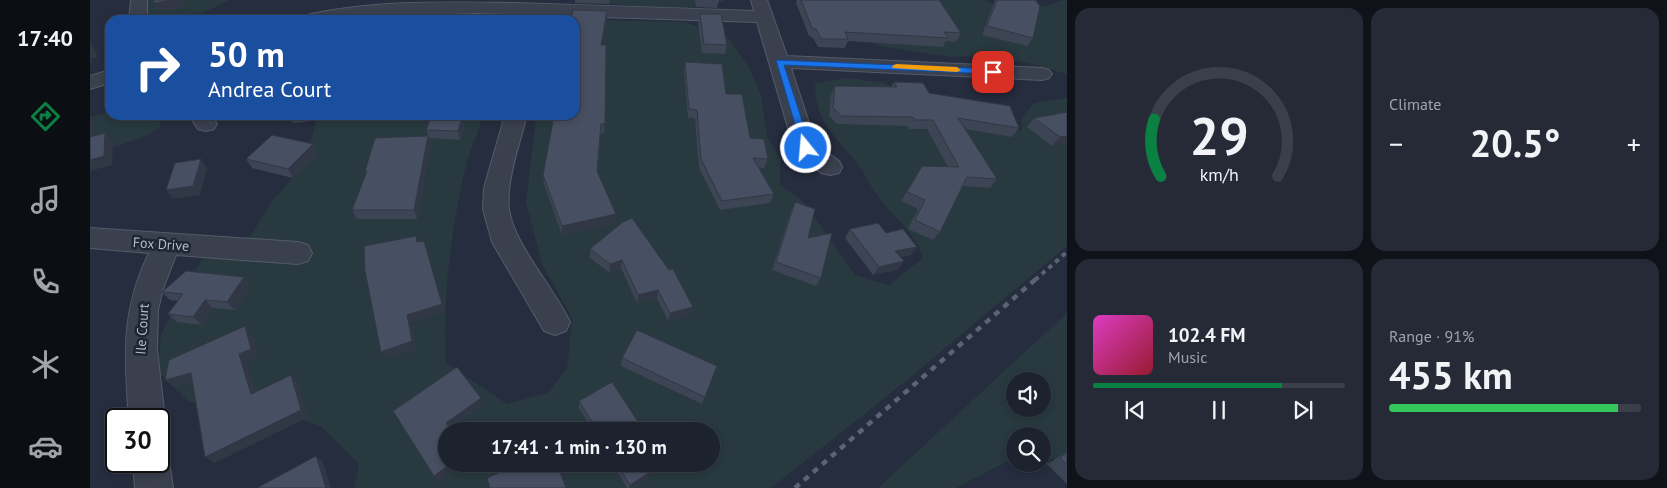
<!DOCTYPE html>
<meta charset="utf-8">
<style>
body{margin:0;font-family:"PT Sans",sans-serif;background:#252a36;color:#f1f3f6;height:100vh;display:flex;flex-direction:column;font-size:19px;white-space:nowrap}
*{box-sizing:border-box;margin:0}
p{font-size:16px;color:#a0a4aa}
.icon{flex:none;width:28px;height:28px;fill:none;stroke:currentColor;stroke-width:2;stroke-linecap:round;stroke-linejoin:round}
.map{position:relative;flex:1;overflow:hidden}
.side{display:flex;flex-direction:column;gap:8px;padding:8px;background:#0f1319;width:600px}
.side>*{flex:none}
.guide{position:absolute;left:15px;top:15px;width:475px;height:105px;border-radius:15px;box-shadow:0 2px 8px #0003,0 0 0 1px #3a3f4a;background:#1a4fa0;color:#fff;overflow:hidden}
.fabs{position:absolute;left:916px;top:372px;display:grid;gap:10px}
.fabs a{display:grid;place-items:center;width:45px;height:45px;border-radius:50%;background:#1c222e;box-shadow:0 2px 8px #0003,0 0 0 1px #3a3f4a;font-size:25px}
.speed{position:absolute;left:15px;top:408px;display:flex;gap:10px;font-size:25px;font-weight:700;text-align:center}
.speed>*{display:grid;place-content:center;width:65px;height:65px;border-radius:50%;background:#1c222e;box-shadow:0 2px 8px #0003,0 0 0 1px #3a3f4a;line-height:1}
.speed .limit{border:2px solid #111;border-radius:8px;background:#fff;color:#111}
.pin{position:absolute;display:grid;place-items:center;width:42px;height:42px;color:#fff;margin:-21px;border-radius:10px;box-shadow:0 2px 8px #0006}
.me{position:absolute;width:55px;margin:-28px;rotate:343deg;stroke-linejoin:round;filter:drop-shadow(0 0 4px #0008)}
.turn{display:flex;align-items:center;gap:18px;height:105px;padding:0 20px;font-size:22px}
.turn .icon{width:65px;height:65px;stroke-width:2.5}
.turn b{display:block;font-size:35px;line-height:42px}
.big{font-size:38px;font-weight:600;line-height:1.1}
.side .widget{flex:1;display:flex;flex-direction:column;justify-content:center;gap:8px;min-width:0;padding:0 18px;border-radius:15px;background:#252a36}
.side .dial{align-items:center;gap:0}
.dial svg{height:130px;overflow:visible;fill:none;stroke:#3a3f4a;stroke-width:7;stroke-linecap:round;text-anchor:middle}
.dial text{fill:#f1f3f6;stroke:none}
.song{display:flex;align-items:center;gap:15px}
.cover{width:60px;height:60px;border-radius:8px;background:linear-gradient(135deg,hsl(310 70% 55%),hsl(350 70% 35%))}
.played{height:5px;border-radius:2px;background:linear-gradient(90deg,#0b8043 75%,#3a3f4a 75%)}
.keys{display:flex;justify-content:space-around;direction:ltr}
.heat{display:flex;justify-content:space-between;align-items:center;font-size:28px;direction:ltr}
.charge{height:8px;border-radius:4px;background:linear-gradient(90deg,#34c759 91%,#3a3f4a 0)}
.side .tiles{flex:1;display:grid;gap:8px;grid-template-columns:repeat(2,1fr)}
.trip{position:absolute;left:348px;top:422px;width:282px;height:50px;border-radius:25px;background:#1c222e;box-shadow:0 2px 8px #0003,0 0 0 1px #3a3f4a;font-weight:600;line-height:50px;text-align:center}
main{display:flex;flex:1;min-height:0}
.dock{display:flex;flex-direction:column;width:90px;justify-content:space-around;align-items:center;background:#0b0e12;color:#a0a4aa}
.dock .icon{width:35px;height:35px}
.dock .current{color:#0b8043}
.dock b{font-size:22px;color:#f1f3f6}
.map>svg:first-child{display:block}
.green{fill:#283a3f;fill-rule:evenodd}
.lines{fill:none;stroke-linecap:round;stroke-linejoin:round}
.minor-casing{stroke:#545b69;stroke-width:2}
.minor{fill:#3a404e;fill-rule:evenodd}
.rail-far1{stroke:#5c6375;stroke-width:4;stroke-dasharray:4.5 4.5;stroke-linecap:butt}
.rail{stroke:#5c6375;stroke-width:4.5;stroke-dasharray:6 6;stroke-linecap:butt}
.wall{fill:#3d4454}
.shaded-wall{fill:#323745}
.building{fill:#474f62;stroke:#323745}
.route{fill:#1a73e8;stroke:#114b97}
.slow{fill:#f59e0b}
.labels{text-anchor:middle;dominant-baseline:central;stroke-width:5;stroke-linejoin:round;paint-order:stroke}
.street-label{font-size:14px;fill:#b6bbc9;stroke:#1e2533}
</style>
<main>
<nav class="dock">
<b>17:40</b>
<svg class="icon current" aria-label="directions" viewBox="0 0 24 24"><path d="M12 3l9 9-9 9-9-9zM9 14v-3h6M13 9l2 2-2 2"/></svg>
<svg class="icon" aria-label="music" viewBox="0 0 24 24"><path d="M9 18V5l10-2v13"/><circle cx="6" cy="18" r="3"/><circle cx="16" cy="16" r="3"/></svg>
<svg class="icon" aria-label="phone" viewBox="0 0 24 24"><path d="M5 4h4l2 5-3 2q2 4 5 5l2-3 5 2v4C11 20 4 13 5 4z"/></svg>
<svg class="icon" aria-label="climate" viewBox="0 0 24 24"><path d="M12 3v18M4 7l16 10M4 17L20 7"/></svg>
<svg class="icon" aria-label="car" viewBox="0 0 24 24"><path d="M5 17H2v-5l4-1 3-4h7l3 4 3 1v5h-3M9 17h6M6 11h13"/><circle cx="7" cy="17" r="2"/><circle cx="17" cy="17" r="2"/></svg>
</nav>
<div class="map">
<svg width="977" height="488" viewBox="0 0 977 488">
<rect width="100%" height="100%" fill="#262d3e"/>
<path class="green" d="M54 0H139C113 15 87 20 58 20L54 12Z
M501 0H636C602 15 538 7 501 0Z
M723 0H893C912 9 934 10 955 6 963 4 969 0 977 0V74L939 63 889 55 862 57 788 46 724 12Z
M324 15 370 16 386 20H286Z
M505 20 594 22 637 36 660 69 671 95 677 137 690 158V185L714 202 765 275 799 285 833 258C824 230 805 219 788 197 780 186 775 173 766 162 744 134 725 122 725 83L757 78 794 83 844 107 902 130 932 131V117L944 103 977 98V246L811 385 681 488H264L269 464 232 427 185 409 99 402 68 372 71 334 112 259 161 235 183 200 210 170 220 145 227 115H392C390 133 379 149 376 166 361 230 352 298 356 363L417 404 457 393 477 369 482 318 452 264 436 202 446 119 447 115H485ZM356 431H621V464H356Z
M20 111V115H69L70 127 54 137 0 155V117Z
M977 313V461L953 457 952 436H925V457L866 488H788ZM925 381H952V409H925Z"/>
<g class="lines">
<defs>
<path id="minor" d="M41 0H57V20H39Z
M661 0H677L697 56 952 68 959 70 962 74 959 78 952 80 701 68 726 144 749 161 752 167 749 173 740 175 731 173 704 148 667 22 386 13 210 20 213 16C280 0 356 2 425 3 504 5 584 8 664 11Z
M20 70V83L0 89V76Z
M99 115H121L127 124 124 129 116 131 108 129Z
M415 115H437C430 142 416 181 419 209 423 243 464 288 480 322L476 331 465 335 454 331 402 242 393 209 394 188Z
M0 228 208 242 218 245 222 253 218 261 208 264 86 255 73 289 68 310 67 350 75 419 69 431V419H39C34 357 31 310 59 253L0 248Z
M69 446 74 448 79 461 83 488H45L43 461H69Z"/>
</defs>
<use href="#minor" class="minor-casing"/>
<use href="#minor" class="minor"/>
<path class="rail-far1" d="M945 280 977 252"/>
<path class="rail" d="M705 488 946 279"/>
</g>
<path class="wall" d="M485 0H520L519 4 485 3Z
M605 0H629L627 8 606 7Z
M707 0H849L871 33 866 42 856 41 853 47 758 41 755 48 728 47 723 38 719 36 706 3Z
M905 0H945L943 38 937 46 892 35Z
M517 11V19L512 45 514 133H511L507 172 526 214V223L472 235 454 184 453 175 470 116 485 115V20Z
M610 14 637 45 635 54 612 53 608 22Z
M595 62 636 94 660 138 678 159 674 168H669L684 194 680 203 630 210 609 168 605 118H598L594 70Z
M804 82 839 93 929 128 922 137 875 129 907 179 900 188 872 186 850 232 843 240 818 229 828 209 811 201 832 166 858 167 837 129H819L818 126 747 124 739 116 741 95 745 86 801 87Z
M199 115H232L233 120 203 123Z
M378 115 370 140 339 138 341 145 327 219H267L262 210 276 174 275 171 338 136 336 130Z
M944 118 977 143 962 146 937 127Z
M223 144 227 153 203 178 162 168 156 159Z
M705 202 731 278 726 286 682 270 701 211Z
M533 222 601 315 578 321 567 298 547 303 531 268 520 273 500 258V249Z
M760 229 796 233 827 247 821 255 811 257 814 261 807 270 783 275 755 238Z
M161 286 145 310 123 308 112 325 87 322 78 314 88 301 80 300 72 292Z
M532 358 627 366 612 404 531 366Z
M489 401 554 431H503L489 408Z
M977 452V484L957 464Z
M523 464H574L573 468 542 488H537Z"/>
<path class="shaded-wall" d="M84 0H95L92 8 68 11 63 3Z
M517 11V19L511 54V45Z
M0 41 8 57 1 59 3 62 0 63Z
M0 115 7 146 0 139Z
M373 115H378L370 140 368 131Z
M15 133 23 142 22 165 0 171V160Z
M338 136 341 145 327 219 324 210Z
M977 136V143L962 146 970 137Z
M223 144 227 153 203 178 198 169Z
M111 159 117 168 110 195 83 199 76 190Z
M526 214V223L472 235V226Z
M334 241 355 312 321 323 326 349 295 359 291 352 317 315Z
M827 247 821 255 799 260 805 251Z
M532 260 531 268 520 273V264Z
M814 261 807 270 783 275 789 267Z
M154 277 161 286 145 310 137 302Z
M568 290 567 298 547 303 548 295Z
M115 300 123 308 112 325 103 317Z
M603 307 601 315 578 321 580 313Z
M155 326 162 334 169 356 157 362 169 401 161 394 149 354Z
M101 373 110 380 84 387 75 380Z
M201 375 208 382 218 417 125 463 115 457Z
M391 398 393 405 360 430 356 423Z
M226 456 233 462 241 488H236Z
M360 464H371L348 482 344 476Z
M573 464H574L573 468 542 488H539L540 485Z"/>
<path class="building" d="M64 0H84L63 3Z
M711 0H849L871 33 854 32 858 38 755 32 758 39H731L726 29 722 28Z
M907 0H945L950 6 943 38 897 26Z
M483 10 517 11 511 45H516L515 124H511L507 171 526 214 472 226 453 175 464 116H470V115H485V38L486 33H485V20H481Z
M610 14H631L637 45 614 44Z
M364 19H386L364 20Z
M595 62 632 64 636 94H652L660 138 674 139 678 159 663 158 684 194 632 201 611 159 607 110 599 109Z
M804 82 833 83 839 93 920 106 929 128 868 118 907 179 877 177 850 232 825 220 835 200 817 192 832 166 869 167 843 120H825L823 117 751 116 743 107 745 86 807 87Z
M977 112V136L970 137 944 118Z
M342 115H373L368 131 336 130Z
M15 133 14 156 0 160V137Z
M182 135 223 144 198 169 156 159Z
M338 136 324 210H262L277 171H275L285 138Z
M111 159 103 186 76 190 85 163Z
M705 202 725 209 718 238 742 233 731 278 686 262Z
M542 218 579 270 583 269 603 307 580 313 568 290 548 295 532 260 520 264 500 249 533 222Z
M788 223 796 233 813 229 827 247 805 251 814 261 789 267 760 229Z
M326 236 327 242 334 241 352 304 317 315 322 341 291 352 275 271 274 246Z
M96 271 154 277 137 302 115 300 103 317 78 314 93 294 72 292Z
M155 326 161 349 149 354 161 394 201 375 211 410 115 457 101 373 75 380 79 360Z
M547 330 627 366 615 397 532 358Z
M367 367 391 398 356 423 362 431H356V464H360L344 476 303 411Z
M522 382 554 431H508L489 401Z
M977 453V465L970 458Z
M226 456 236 488H167Z
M430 464H467L476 488H400L397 478Z
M527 464H573L540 485Z"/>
<path class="route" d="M686 60 903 69 907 72 903 74 694 65 721 148 716 151 712 148Z"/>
<path class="slow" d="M806 64 867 67 871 70 867 72 803 68 802 66Z"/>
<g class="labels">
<g class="street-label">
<text transform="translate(71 244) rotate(4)">Fox Drive</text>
<text transform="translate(52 329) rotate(-86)">Ile Court</text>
</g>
</g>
</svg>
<div class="fabs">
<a><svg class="icon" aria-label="sound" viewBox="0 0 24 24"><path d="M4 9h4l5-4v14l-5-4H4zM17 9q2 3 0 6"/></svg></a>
<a><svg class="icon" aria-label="search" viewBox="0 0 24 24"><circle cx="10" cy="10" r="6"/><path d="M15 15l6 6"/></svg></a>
</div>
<div class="speed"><div class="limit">30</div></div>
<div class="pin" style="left:903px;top:72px;background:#d93025"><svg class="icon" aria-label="arrive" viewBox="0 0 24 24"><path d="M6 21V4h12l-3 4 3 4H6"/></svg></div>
<svg class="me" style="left:716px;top:148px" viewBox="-20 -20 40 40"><circle r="17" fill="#1a73e8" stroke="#fff" stroke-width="3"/><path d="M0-11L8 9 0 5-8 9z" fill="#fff"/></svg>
<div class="trip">17:41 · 1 min · 130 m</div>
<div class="guide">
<div class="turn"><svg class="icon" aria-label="right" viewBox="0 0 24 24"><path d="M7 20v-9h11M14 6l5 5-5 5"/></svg><div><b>50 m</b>Andrea Court</div></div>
</div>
</div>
<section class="side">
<div class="tiles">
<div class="widget dial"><svg viewBox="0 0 100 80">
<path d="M14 69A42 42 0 1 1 86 69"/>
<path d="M14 69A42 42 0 0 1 10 34" stroke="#0b8043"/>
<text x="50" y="56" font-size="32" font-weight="700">29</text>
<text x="50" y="72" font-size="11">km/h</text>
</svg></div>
<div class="widget"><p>Climate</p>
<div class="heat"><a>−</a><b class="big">20.5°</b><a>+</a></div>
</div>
<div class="widget">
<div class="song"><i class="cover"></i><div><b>102.4 FM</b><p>Music</p></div></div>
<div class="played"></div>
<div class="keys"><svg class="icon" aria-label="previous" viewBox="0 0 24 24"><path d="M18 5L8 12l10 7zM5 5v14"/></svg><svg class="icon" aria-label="pause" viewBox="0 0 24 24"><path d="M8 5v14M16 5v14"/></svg><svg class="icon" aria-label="next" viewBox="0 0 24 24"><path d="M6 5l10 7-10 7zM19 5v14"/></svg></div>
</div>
<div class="widget"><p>Range · 91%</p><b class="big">455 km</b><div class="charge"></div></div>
</div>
</section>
</main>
